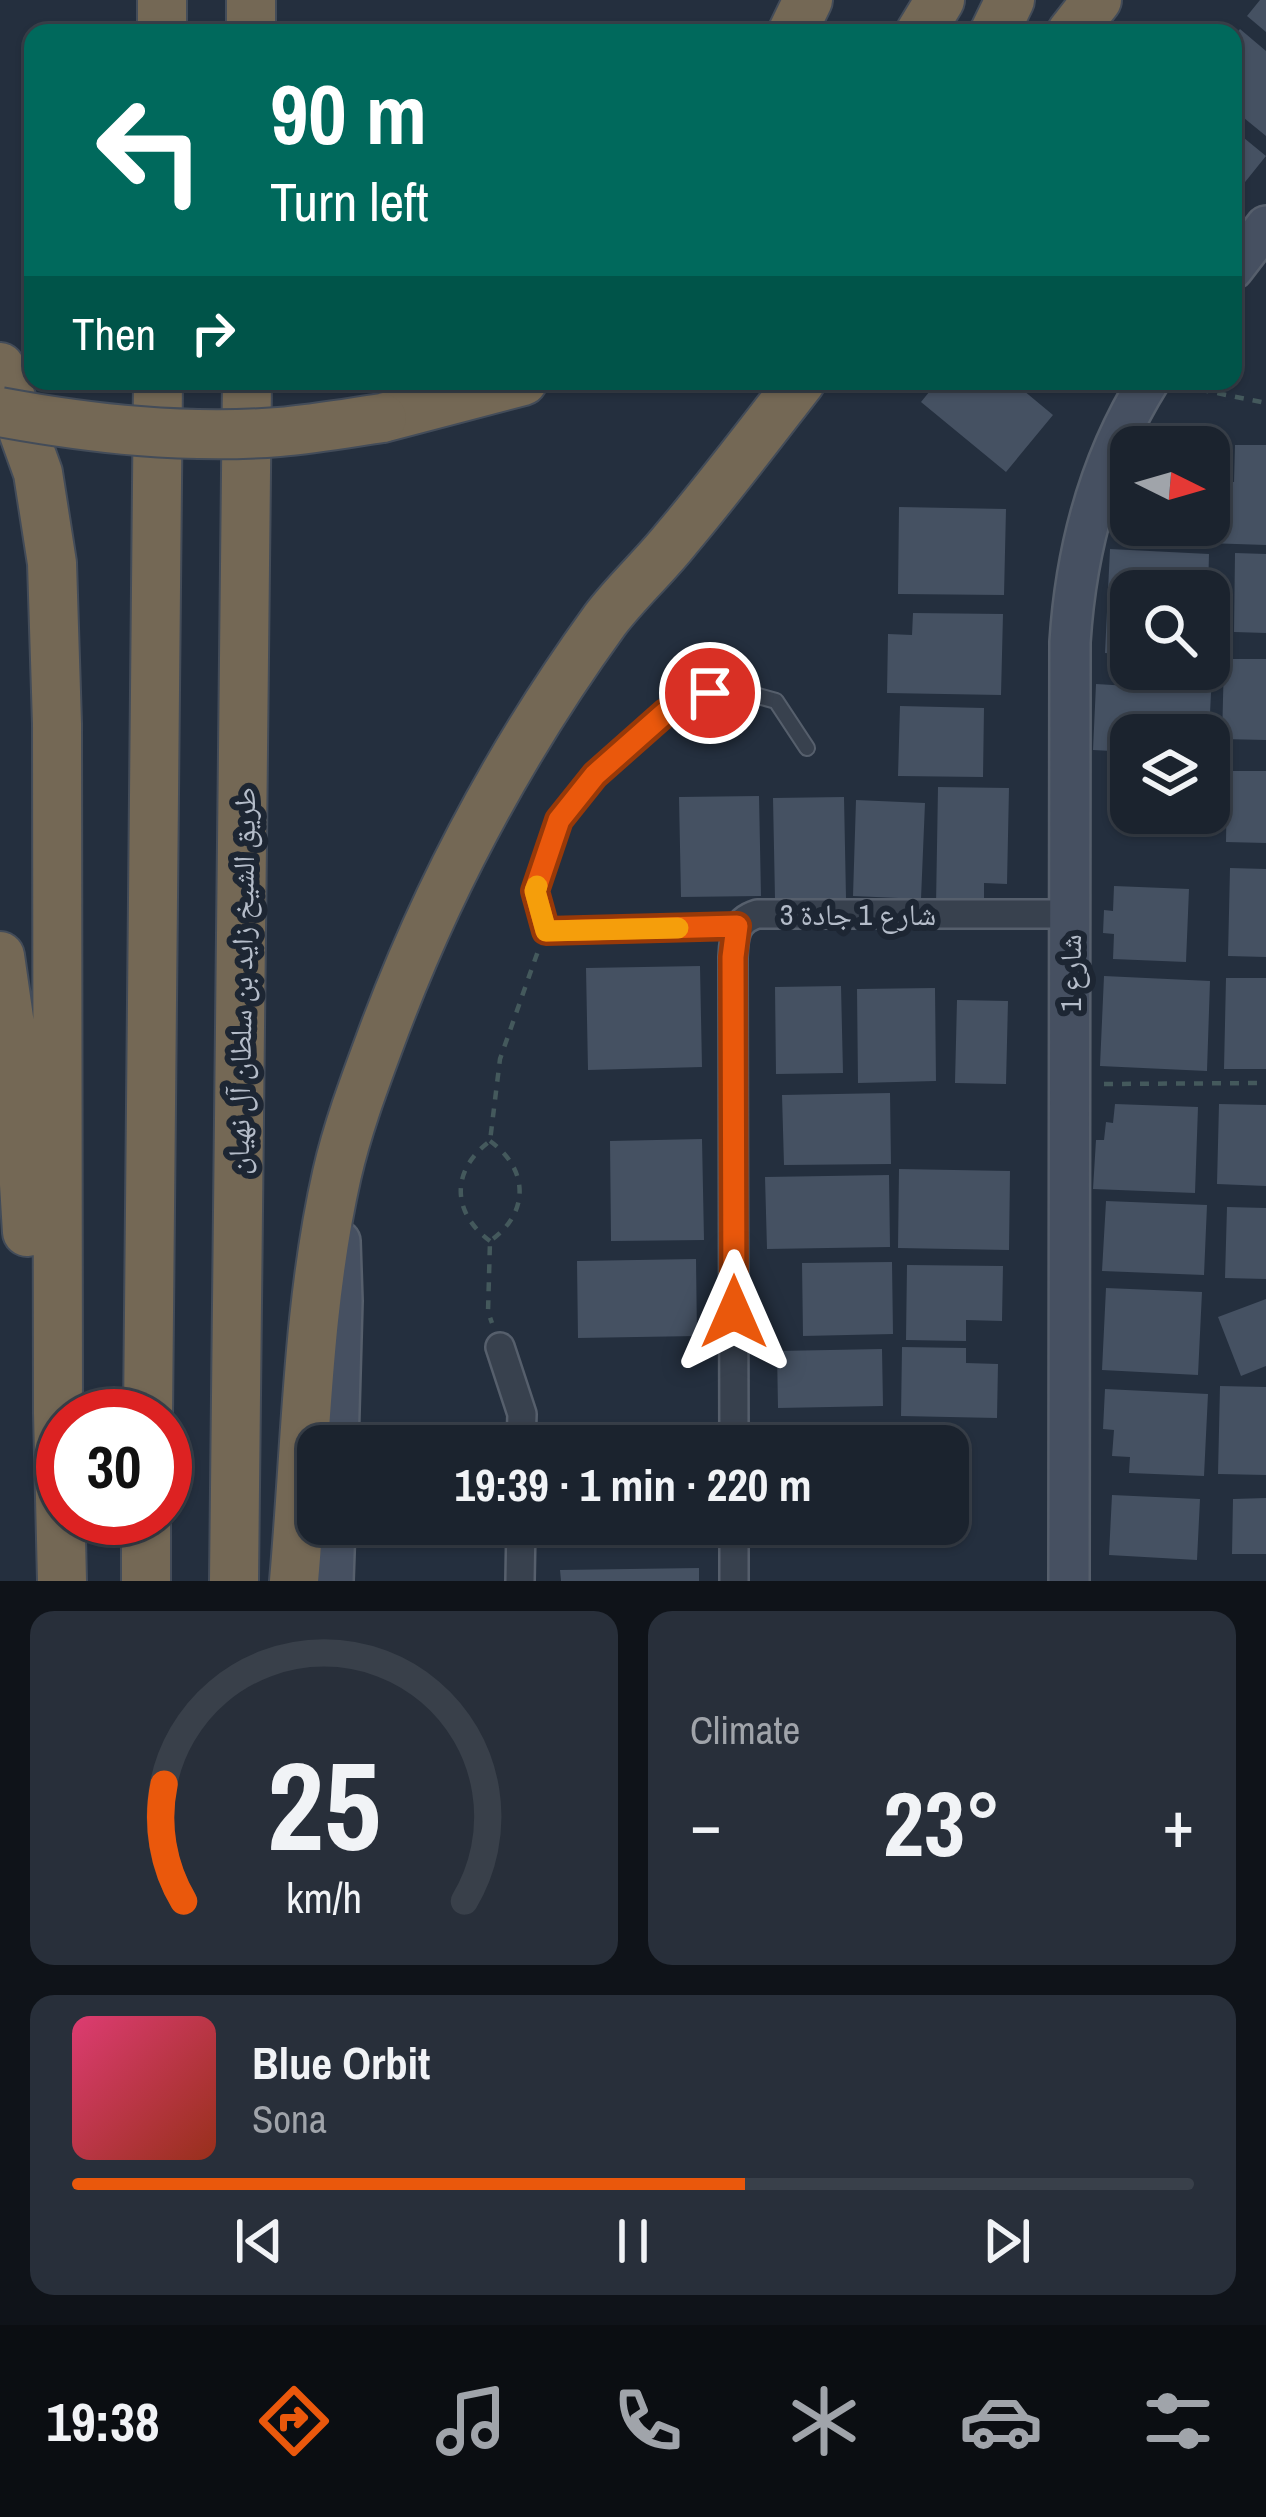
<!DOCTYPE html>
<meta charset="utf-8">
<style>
body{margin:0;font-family:"Archivo Narrow","Noto Naskh Arabic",sans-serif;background:#282f3a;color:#f1f3f6;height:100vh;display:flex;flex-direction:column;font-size:45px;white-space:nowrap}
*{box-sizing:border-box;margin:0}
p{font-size:39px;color:#a0a4aa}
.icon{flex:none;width:66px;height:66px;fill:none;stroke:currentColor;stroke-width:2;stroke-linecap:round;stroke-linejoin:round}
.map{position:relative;height:1581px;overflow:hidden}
.drawer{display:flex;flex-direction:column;gap:30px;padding:30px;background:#0f1319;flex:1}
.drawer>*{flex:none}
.top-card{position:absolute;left:24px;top:24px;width:1218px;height:366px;border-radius:24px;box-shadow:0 3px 9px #0004,0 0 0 3px #39404a;background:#00695c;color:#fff;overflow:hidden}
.needle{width:78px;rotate:95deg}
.controls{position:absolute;left:1110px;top:426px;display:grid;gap:24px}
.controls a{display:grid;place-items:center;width:120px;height:120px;border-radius:24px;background:#1b232e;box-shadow:0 3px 9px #0004,0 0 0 3px #39404a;font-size:60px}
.speed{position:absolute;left:36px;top:1389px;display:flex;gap:24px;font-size:60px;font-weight:700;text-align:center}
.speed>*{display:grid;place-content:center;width:156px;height:156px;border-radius:50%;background:#1b232e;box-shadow:0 3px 9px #0004,0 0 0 3px #39404a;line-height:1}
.speed .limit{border:18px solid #d22;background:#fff;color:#111}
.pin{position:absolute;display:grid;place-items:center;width:102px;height:102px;color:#fff;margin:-51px;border:6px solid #fff;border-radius:50%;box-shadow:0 3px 12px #0007}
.me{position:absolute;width:132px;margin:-66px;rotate:0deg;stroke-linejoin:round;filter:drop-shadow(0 0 9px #0008)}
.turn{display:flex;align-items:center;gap:42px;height:252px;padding:0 48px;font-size:54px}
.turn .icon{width:156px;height:156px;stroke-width:2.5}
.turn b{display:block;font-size:84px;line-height:102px}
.then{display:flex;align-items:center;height:114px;padding:0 48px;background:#0003;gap:24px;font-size:45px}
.big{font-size:90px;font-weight:800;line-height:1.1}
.drawer .tile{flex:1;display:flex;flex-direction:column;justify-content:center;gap:18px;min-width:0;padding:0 42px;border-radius:24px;background:#282f3a}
.drawer .dial{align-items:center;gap:0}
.dial svg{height:312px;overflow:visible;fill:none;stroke:#39404a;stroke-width:7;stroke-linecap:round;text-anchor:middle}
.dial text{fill:#f1f3f6;stroke:none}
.song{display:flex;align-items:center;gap:36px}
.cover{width:144px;height:144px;border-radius:18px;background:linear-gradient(135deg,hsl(340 70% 55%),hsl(10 70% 35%))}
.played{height:12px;border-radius:6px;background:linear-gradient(90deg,#ea580c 60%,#39404a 60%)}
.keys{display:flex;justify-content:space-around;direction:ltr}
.heat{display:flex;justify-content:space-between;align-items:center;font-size:66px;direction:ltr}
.drawer .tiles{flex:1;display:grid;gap:30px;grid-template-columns:1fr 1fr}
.tile:last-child{grid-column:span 2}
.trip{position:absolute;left:297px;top:1425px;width:672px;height:120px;border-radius:24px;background:#1b232e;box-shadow:0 3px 9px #0004,0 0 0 3px #39404a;font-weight:800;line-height:120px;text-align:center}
.dock{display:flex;height:192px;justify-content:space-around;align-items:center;background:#0b0e12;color:#a0a4aa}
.dock .icon{width:84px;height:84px}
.dock .current{color:#ea580c}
.dock b{font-size:54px;color:#f1f3f6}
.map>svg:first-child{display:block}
.building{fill:#455162}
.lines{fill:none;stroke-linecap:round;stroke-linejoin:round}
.lane-casing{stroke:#565f6c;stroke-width:18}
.street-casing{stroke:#565f6c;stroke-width:32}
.secondary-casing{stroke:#565f6c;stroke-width:44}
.highway-casing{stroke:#434c59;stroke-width:52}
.path{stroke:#44595c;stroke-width:4.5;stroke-dasharray:9 9;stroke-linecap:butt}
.lane{stroke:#38414e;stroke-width:14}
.street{stroke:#38414e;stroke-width:27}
.secondary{stroke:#465061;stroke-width:39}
.highway{stroke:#746855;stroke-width:48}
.highway-bridge-casing{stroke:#434c59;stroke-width:52;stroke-linecap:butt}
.highway-bridge{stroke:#746855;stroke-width:48}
.route-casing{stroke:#983908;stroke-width:30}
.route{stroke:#ea580c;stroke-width:21}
.slow{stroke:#f59e0b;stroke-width:21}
.labels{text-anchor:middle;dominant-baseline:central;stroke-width:12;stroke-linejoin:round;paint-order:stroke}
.street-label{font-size:30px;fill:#b4bcc9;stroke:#1d2633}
</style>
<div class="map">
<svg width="1266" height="1581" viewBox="0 0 1266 1581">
<rect width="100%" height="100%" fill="#242f3e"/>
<path class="building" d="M1260 0H1266V32L1247 16Z
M1240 29 1266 51V136L1233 109V37Z
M1233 129 1266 156 1233 197Z
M938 381H943L954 389 960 381H1012L1053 415 1006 472 921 402Z
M1235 445H1266V545L1206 543 1209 481 1234 482Z
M899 507 1006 509 1004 595 898 594Z
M1110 549 1209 554 1208 591H1131V655L1105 653Z
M1235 553 1266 554V633L1234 632Z
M913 613 1003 614 1001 695 887 693 888 634 912 635Z
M1224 659H1266V740L1222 739Z
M1146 669 1212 672 1209 735H1131V752L1093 750 1096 684 1146 687Z
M900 706 984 708 983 777 898 776Z
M1227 771H1266V843L1226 842Z
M938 787 1009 788 1007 884 984 883V906L936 905Z
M759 796 761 896 681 897 679 797Z
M844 797 846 898 775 899 773 798Z
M856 800 925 803 921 899 853 896Z
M1230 868 1266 869V957L1228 956Z
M1114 886 1189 889 1186 962 1113 959 1114 934 1103 933 1104 910 1113 911Z
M700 966 702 1067 588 1070 586 968Z
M1104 976 1210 981 1207 1071 1100 1066Z
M1226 978H1266V1069H1224Z
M841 986 843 1073 776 1074 775 987Z
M935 988 936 1081 858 1083 857 989Z
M957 1000 1008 1001 1006 1084 955 1083Z
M890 1093 891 1164 784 1165 782 1095Z
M1115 1104 1198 1107 1195 1193 1093 1189 1096 1140H1104L1106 1122 1113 1123Z
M1219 1104 1266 1105V1186L1217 1184Z
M702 1139 704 1240 611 1241 610 1141Z
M899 1169 1010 1171 1009 1250 898 1248Z
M889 1175 890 1247 767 1249 765 1177Z
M1106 1201 1207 1205 1204 1275 1102 1271Z
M1227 1207 1266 1208V1279L1225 1278Z
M696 1259 697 1336 578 1338 577 1261Z
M892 1262 893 1334 803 1336 802 1263Z
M907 1265 1003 1266 1002 1321 966 1320V1341L906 1340Z
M1106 1288 1202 1292 1198 1375 1102 1370Z
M1266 1299V1366L1241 1376 1218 1317Z
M902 1347 966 1348V1363L998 1364 997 1418 901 1416Z
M882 1349 883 1406 778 1408 777 1351Z
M1220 1386 1266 1387V1475L1218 1474Z
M1105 1389 1208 1394 1204 1476 1129 1473 1130 1457 1112 1456 1114 1430 1103 1429Z
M1112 1495 1200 1499 1197 1560 1109 1555Z
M1266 1498V1554H1232L1233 1499Z
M544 1524H625V1533L544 1535Z
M637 1524H704V1532L637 1534Z
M699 1568V1581H561L560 1570Z"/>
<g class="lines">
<defs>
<path id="lane" d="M737 926 546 931 535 891 559 820 595 775 665 713 709 693 751 694 776 701 807 748"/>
<path id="street" d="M500 1347 522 1414 521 1446
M734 1446 733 957C734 936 735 921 757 914H1070
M734 1524V1581
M520 1581 521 1524"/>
<path id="secondary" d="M1233 269 1266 226
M338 1446 342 1301 340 1241
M333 1581 335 1524
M1069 1581 1070 642C1076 549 1099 461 1149 381"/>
<path id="highway" d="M162 33V0
M251 33V0
M792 33 808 0
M920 33 940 0
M994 33 1010 0
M1071 33 1097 0
M0 367 38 473 52 563 57 724 58 1413 62 1581
M382 418 523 381
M0 956 17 1073 27 1232
M148 1416 158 381
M146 1581V1518
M234 1581 247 381
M294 1581C306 1446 307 1307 337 1174 347 1130 363 1087 379 1044 434 894 511 750 605 620 627 591 654 567 677 538 720 487 760 434 801 381"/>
</defs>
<use href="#lane" class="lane-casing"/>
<use href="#street" class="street-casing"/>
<use href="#secondary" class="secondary-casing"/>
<use href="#highway" class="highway-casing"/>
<path class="path" d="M1182 386 1266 403
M1104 1084 1266 1083
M490 1141C529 1169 530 1213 490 1241L488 1312 492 1323
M490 1241C451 1212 451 1170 490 1141L500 1059 538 951"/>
<use href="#lane" class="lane"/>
<use href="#street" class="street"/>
<use href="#secondary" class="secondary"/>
<use href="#highway" class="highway"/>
<defs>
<path id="highway-bridge" d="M0 412C93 429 185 439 279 432 314 429 348 423 382 418"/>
</defs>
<use href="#highway-bridge" class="highway-bridge-casing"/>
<use href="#highway-bridge" class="highway-bridge"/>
</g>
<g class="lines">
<defs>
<path id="route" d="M710 693 665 713 595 775 559 820 535 891 546 931 737 926 733 957 734 1312"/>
</defs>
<use href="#route" class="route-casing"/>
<use href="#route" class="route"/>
<path class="slow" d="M537 886 535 891 546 931 678 928"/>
</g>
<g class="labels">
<g class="street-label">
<text x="858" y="914">شارع 1 جادة 3</text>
<text transform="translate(1070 973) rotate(-90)">شارع 1</text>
<text transform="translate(241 981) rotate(-89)">طريق الشيخ زايد بن سلطان آل نهيان</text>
</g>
</g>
</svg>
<div class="controls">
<a><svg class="needle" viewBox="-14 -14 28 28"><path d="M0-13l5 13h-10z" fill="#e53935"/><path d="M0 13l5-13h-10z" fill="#a0a4aa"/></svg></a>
<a><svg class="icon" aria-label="search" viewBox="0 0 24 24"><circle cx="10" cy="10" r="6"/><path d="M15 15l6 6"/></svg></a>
<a><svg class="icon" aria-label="layers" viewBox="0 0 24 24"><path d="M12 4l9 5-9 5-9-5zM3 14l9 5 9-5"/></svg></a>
</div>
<div class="speed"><div class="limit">30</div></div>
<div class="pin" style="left:710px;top:693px;background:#d93025"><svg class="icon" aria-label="arrive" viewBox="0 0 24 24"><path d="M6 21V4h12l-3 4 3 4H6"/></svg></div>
<svg class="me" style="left:734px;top:1312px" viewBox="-20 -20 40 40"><path d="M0-17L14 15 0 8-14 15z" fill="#ea580c" stroke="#fff" stroke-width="4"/></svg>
<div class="trip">19:39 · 1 min · 220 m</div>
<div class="top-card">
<div class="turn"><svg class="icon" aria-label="left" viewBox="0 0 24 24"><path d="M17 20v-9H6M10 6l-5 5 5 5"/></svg><div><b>90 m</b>Turn left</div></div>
<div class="then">Then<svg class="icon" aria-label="right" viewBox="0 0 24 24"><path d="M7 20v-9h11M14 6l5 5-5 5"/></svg></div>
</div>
</div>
<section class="drawer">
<div class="tiles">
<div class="tile dial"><svg viewBox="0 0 100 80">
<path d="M14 69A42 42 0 1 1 86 69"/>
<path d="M14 69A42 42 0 0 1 9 39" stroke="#ea580c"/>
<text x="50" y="56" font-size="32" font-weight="700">25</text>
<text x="50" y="72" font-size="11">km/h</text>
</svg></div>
<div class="tile"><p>Climate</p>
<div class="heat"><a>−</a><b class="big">23°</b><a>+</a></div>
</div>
<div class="tile">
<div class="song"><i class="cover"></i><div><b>Blue Orbit</b><p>Sona</p></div></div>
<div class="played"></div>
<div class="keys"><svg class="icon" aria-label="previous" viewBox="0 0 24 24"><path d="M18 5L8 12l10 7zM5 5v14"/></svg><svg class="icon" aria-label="pause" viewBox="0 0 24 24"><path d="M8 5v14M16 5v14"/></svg><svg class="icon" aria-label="next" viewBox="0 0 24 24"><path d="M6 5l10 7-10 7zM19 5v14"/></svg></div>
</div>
</div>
</section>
<nav class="dock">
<b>19:38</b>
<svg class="icon current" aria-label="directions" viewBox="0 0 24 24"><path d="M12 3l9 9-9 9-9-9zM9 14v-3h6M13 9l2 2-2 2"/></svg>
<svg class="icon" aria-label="music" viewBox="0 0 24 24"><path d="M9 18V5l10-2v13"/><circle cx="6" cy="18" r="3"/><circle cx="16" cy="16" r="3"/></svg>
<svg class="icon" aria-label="phone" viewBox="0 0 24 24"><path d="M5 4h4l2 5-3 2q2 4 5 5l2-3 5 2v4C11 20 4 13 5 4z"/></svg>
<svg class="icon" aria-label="climate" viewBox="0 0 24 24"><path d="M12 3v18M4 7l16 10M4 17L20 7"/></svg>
<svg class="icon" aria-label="car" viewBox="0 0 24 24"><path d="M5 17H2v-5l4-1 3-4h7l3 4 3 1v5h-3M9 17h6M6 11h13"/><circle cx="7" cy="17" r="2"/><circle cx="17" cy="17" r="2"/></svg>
<svg class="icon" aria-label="filters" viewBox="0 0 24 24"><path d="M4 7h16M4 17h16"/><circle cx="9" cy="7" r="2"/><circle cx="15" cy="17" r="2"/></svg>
</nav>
